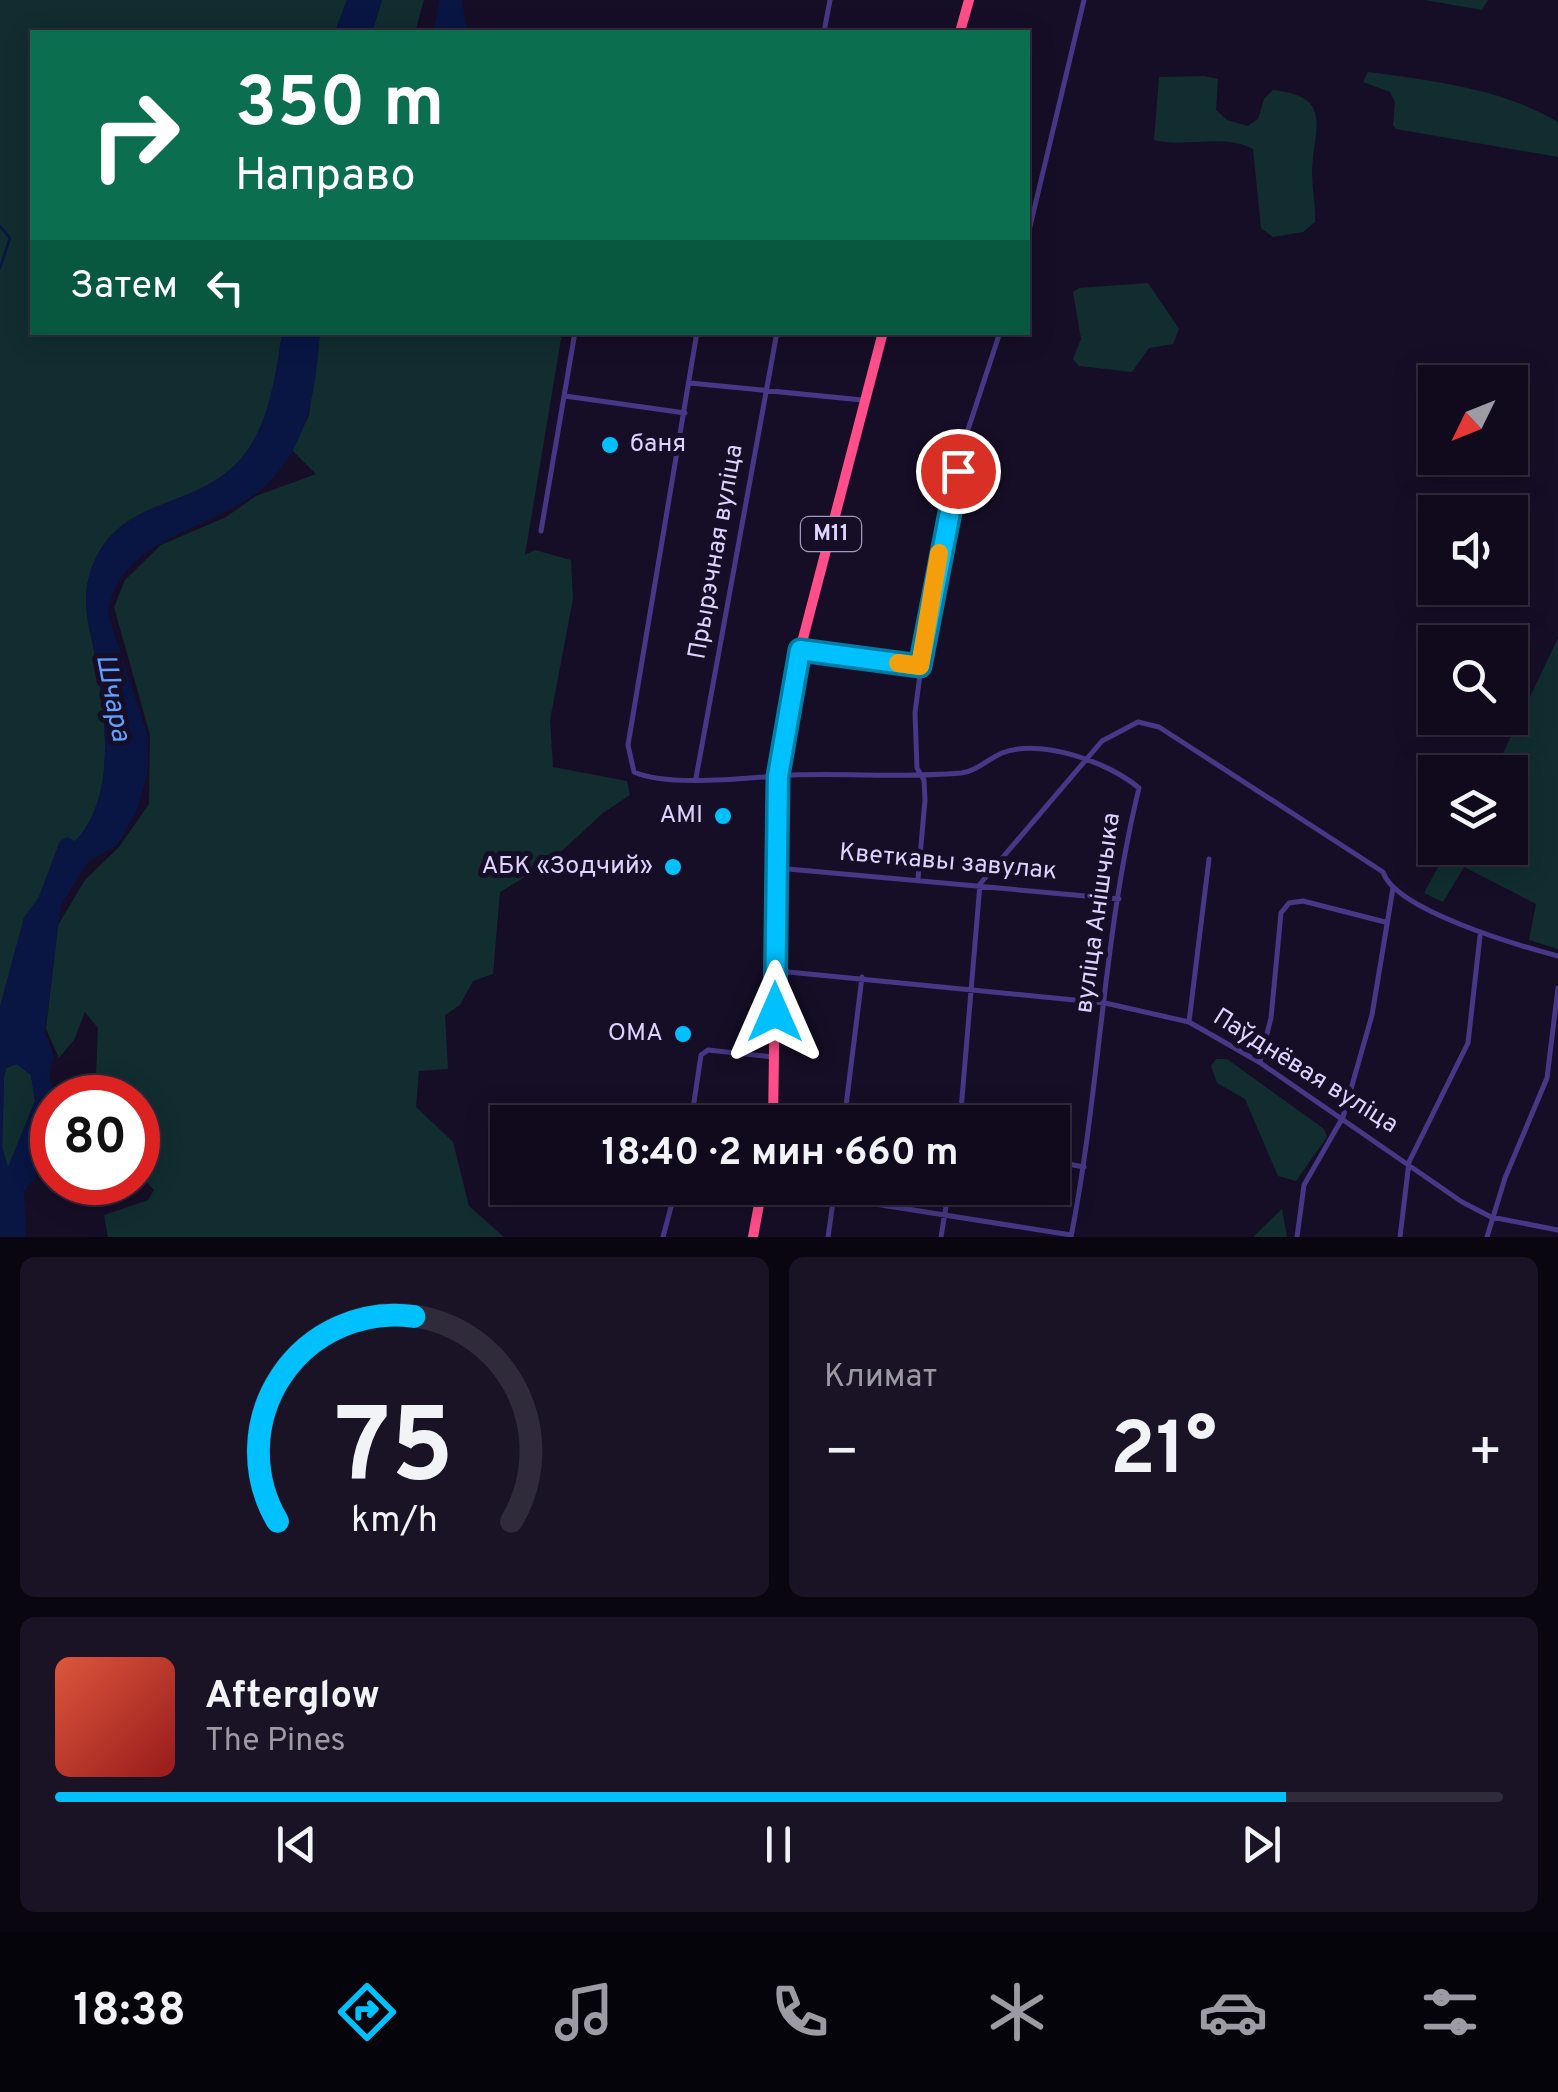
<!DOCTYPE html>
<html lang="ru">
<meta charset="utf-8">
<style>
body{margin:0;font-family:Overpass,sans-serif;background:#191325;color:#f1f3f6;height:100vh;display:flex;flex-direction:column;font-size:38px;white-space:nowrap}
*{box-sizing:border-box;margin:0}
p{font-size:32px;color:#9c9aa3}
.icon{flex:none;width:55px;height:55px;fill:none;stroke:currentColor;stroke-width:2;stroke-linecap:round;stroke-linejoin:round}
.map{position:relative;height:1237px;overflow:hidden}
.side{display:flex;flex-direction:column;gap:20px;padding:20px;background:#09060f;flex:1}
.side>*{flex:none}
.hud{position:absolute;left:30px;top:30px;width:1000px;height:305px;border-radius:0px;box-shadow:0 5px 25px #0003,0 0 0 2px #302b3b;background:#0b6e4f;color:#fff;overflow:hidden}
.needle{width:65px;rotate:227deg}
.controls{position:absolute;left:1418px;top:365px;display:grid;gap:20px}
.controls a{display:grid;place-items:center;width:110px;height:110px;border-radius:0px;background:#100a1c;box-shadow:0 5px 25px #0003,0 0 0 2px #302b3b;font-size:50px}
.speed{position:absolute;left:30px;top:1075px;display:flex;gap:20px;font-size:50px;font-weight:700;text-align:center}
.speed>*{display:grid;place-content:center;width:130px;height:130px;border-radius:50%;background:#100a1c;box-shadow:0 5px 25px #0003,0 0 0 2px #302b3b;line-height:1}
.speed .limit{border:15px solid #d22;background:#fff;color:#111}
.pin{position:absolute;display:grid;place-items:center;width:85px;height:85px;color:#fff;margin:-42px;border:5px solid #fff;border-radius:50%;box-shadow:0 2px 10px #0007}
.me{position:absolute;width:110px;margin:-55px;rotate:0deg;stroke-linejoin:round;filter:drop-shadow(0 0 8px #0008)}
.turn{display:flex;align-items:center;gap:35px;height:210px;padding:0 40px;font-size:45px}
.turn .icon{width:130px;height:130px;stroke-width:2.5}
.turn b{display:block;font-size:70px;line-height:85px}
.then{display:flex;align-items:center;height:95px;padding:0 40px;background:#0003;gap:20px;font-size:38px}
.big{font-size:75px;font-weight:700;line-height:1.1}
.side .tile{flex:1;display:flex;flex-direction:column;justify-content:center;gap:15px;min-width:0;padding:0 35px;border-radius:15px;background:#191325}
.side .dial{align-items:center;gap:0}
.dial svg{height:260px;overflow:visible;fill:none;stroke:#302b3b;stroke-width:7;stroke-linecap:round;text-anchor:middle}
.dial text{fill:#f1f3f6;stroke:none}
.song{display:flex;align-items:center;gap:30px}
.cover{width:120px;height:120px;border-radius:15px;background:linear-gradient(135deg,hsl(10 70% 55%),hsl(0 70% 35%))}
.played{height:10px;border-radius:5px;background:linear-gradient(90deg,#00c1fe 85%,#302b3b 85%)}
.keys{display:flex;justify-content:space-around;direction:ltr}
.heat{display:flex;justify-content:space-between;align-items:center;font-size:55px;direction:ltr}
.side .tiles{flex:1;display:grid;gap:20px;grid-template-columns:1fr 1fr}
.tile:last-child{grid-column:span 2}
.trip{position:absolute;left:490px;top:1105px;width:580px;height:100px;border-radius:0px;background:#100a1c;box-shadow:0 5px 25px #0003,0 0 0 2px #302b3b;font-weight:700;line-height:100px;text-align:center}
.tabs{display:flex;height:160px;justify-content:space-around;align-items:center;background:#06040b;color:#9c9aa3}
.tabs .icon{width:70px;height:70px}
.tabs .current{color:#00c1fe}
.tabs b{font-size:45px;color:#f1f3f6}
.map>svg:first-child{display:block}
.green{fill:#112d30}
.water{fill:#091644;fill-rule:evenodd}
.lines{fill:none;stroke-linecap:round;stroke-linejoin:round}
.stream{stroke:#091644;stroke-width:2.5}
.street{stroke:#463886;stroke-width:5}
.highway{stroke:#ff4e8a;stroke-width:10}
.route-casing{stroke:#007da5;stroke-width:25}
.route{stroke:#00c1fe;stroke-width:18}
.slow{stroke:#f59e0b;stroke-width:18}
.poi-dot{fill:#00c1fe;stroke:#160e26;stroke-width:4}
.labels{text-anchor:middle;dominant-baseline:central;stroke-width:10;stroke-linejoin:round;paint-order:stroke}
.shield{fill:#160e26;stroke:#a298be;stroke-width:2.5}
.shield-label{font-size:22px;font-weight:bold;fill:#ded3ff}
.poi-label{font-size:25px;fill:#ded3ff;stroke:#160e26;text-anchor:end}
.street-label{font-size:25px;fill:#ded3ff;stroke:#160e26}
.water-label{font-size:28px;font-style:italic;fill:#61a0ff;stroke:#160e26}
</style>
<div class="map">
<svg width="1558" height="1237" viewBox="0 0 1558 1237">
<rect width="100%" height="100%" fill="#160e26"/>
<path class="green" d="M0 0H347L335 32H32V332L282 333C276 375 269 428 239 461 192 512 117 495 91 570 79 605 92 633 97 667 106 723 116 798 75 842L60 841 39 897 24 918 0 1007Z
M382 0H424L415 32H372Z
M1425 0H1488L1482 10Z
M1368 72C1433 81 1501 88 1558 122V157L1396 129 1393 125 1395 102 1390 92 1363 82Z
M1204 76 1218 79 1216 110 1227 120 1248 126 1258 119 1264 99 1273 90C1335 97 1313 128 1312 173 1312 189 1316 205 1315 222L1303 232 1273 237 1261 228 1253 149C1224 133 1186 148 1154 140L1159 77Z
M1148 283 1179 329 1173 344 1149 348 1132 372 1079 366 1073 359 1081 339 1073 292 1079 288Z
M320 333H562L525 555 535 550 571 560 573 599 550 720 553 767 627 781 630 795 603 813 551 861 500 892 493 974 473 981 460 1005 445 1015 448 1069 419 1071 416 1107 453 1142 469 1206 504 1237H108L104 1215 148 1200 154 1190 141 1176 146 1134 141 1095 118 1079 108 1087 107 1097H95L98 1028 85 1012 74 1040 59 1058 46 1029 58 925 85 880 119 847 149 804 150 735 114 607 125 580 161 545 226 517 256 496 316 474 292 450 309 415Z
M1558 638V949L1529 940 1536 904 1464 867 1443 902 1424 893 1443 858 1455 848H1510V772H1494Z
M1216 1059H1227L1324 1129 1327 1137 1296 1181 1278 1176 1245 1099 1217 1083 1211 1066Z
M17 1064 31 1075 35 1101 8 1168 2 1147 4 1077 6 1068Z
M1282 1209 1287 1237H1253Z"/>
<path class="water" d="M347 0H382L372 32H335Z
M440 0H462L467 32H433Z
M282 333H320C316 384 310 437 274 477 224 533 121 529 108 614L148 737 147 775 137 811 117 845 88 862 61 905 45 1032 54 1056 49 1075 53 1087 64 1097 52 1098 51 1140 34 1167 35 1178 24 1191 26 1237H0V1007L24 918 39 897 60 841 67 837 75 841C116 799 106 721 97 667 92 633 79 604 91 570 118 494 191 513 239 461 269 428 276 375 282 333ZM17 1064 31 1075 35 1101 8 1167 2 1147 4 1077 6 1067Z"/>
<g class="lines">
<path class="stream" d="M0 226 10 238 0 268"/>
<path class="street" d="M824 32 830 0
M1028 235 1084 0
M697 332 628 745 634 772C669 788 753 777 793 775 849 773 905 778 961 773 977 771 988 759 1002 753 1041 738 1108 762 1139 788 1103 935 1100 1089 1071 1237
M690 383 862 400
M565 396 685 413
M541 531 575 332
M800 650 920 666
M696 778 777 332
M777 868 1119 899
M918 879 925 800 924 780 917 768 915 713 929 604 965 439 1000 332
M778 971 1105 1003 1189 1022 1259 1062 1462 1202 1491 1217 1558 1230
M1189 1022 1209 859
M1260 1061 1271 1018 1281 913 1289 903 1303 901 1385 922
M774 1118 809 1122
M691 1122 701 1055 708 1050 773 1057
M844 1122 862 977
M960 1122 980 884 1102 741 1138 722 1159 727 1383 872C1395 910 1520 946 1558 956
M1052 1161 1084 1167
M774 1188 1071 1235
M663 1237 676 1188
M828 1237 835 1188
M941 1237 949 1188
M1297 1237 1304 1185 1343 1117 1372 1015 1393 888
M1400 1237 1409 1162 1468 1043 1480 936
M1487 1237 1505 1178 1547 1078 1558 988"/>
<path class="highway" d="M960 32 969 0
M773 1122 778 776 800 650 883 332
M753 1237 762 1188"/>
</g>
<g class="lines">
<defs>
<path id="route" d="M775 1012 778 776 800 650 920 666 958 471"/>
</defs>
<use href="#route" class="route-casing"/>
<use href="#route" class="route"/>
<path class="slow" d="M898 663 920 666 939 553"/>
</g>
<g class="poi-dot">
<circle cx="610" cy="445" r="10"/>
<circle cx="723" cy="816" r="10"/>
<circle cx="673" cy="867" r="10"/>
<circle cx="683" cy="1034" r="10"/>
</g>
<g class="labels">
<rect class="shield" x="801" y="517" width="60" height="34" rx="8"/>
<g class="shield-label">
<text x="831" y="534">М11</text>
</g>
<g class="poi-label">
<text x="630" y="445" text-anchor="start">баня</text>
<text x="703" y="816">AMI</text>
<text x="653" y="867">АБК «Зодчий»</text>
<text x="663" y="1034">ОМА</text>
</g>
<g class="street-label">
<text transform="translate(717 552) rotate(-80)">Прырэчная вуліца</text>
<text transform="translate(948 863) rotate(5)">Кветкавы завулак</text>
<text transform="translate(1099 913) rotate(-82)">вуліца Анішчыка</text>
<text transform="translate(1305 1072) rotate(32)">Паўднёвая вуліца</text>
</g>
<g class="water-label">
<text transform="translate(112 698) rotate(79)">Шчара</text>
</g>
</g>
</svg>
<div class="controls">
<a><svg class="needle" viewBox="-14 -14 28 28"><path d="M0-13l5 13h-10z" fill="#e53935"/><path d="M0 13l5-13h-10z" fill="#9c9aa3"/></svg></a>
<a><svg class="icon" aria-label="sound" viewBox="0 0 24 24"><path d="M4 9h4l5-4v14l-5-4H4zM17 9q2 3 0 6"/></svg></a>
<a><svg class="icon" aria-label="search" viewBox="0 0 24 24"><circle cx="10" cy="10" r="6"/><path d="M15 15l6 6"/></svg></a>
<a><svg class="icon" aria-label="layers" viewBox="0 0 24 24"><path d="M12 4l9 5-9 5-9-5zM3 14l9 5 9-5"/></svg></a>
</div>
<div class="speed"><div class="limit">80</div></div>
<div class="pin" style="left:958px;top:471px;background:#d93025"><svg class="icon" aria-label="arrive" viewBox="0 0 24 24"><path d="M6 21V4h12l-3 4 3 4H6"/></svg></div>
<svg class="me" style="left:775px;top:1012px" viewBox="-20 -20 40 40"><path d="M0-17L14 15 0 8-14 15z" fill="#00c1fe" stroke="#fff" stroke-width="4"/></svg>
<div class="trip">18:40 · 2 мин · 660 m</div>
<div class="hud">
<div class="turn"><svg class="icon" aria-label="right" viewBox="0 0 24 24"><path d="M7 20v-9h11M14 6l5 5-5 5"/></svg><div><b>350 m</b>Направо</div></div>
<div class="then">Затем<svg class="icon" aria-label="left" viewBox="0 0 24 24"><path d="M17 20v-9H6M10 6l-5 5 5 5"/></svg></div>
</div>
</div>
<section class="side">
<div class="tiles">
<div class="tile dial"><svg viewBox="0 0 100 80">
<path d="M14 69A42 42 0 1 1 86 69"/>
<path d="M14 69A42 42 0 0 1 56 6" stroke="#00c1fe"/>
<text x="50" y="56" font-size="32" font-weight="700">75</text>
<text x="50" y="72" font-size="11">km/h</text>
</svg></div>
<div class="tile"><p>Климат</p>
<div class="heat"><a>−</a><b class="big">21°</b><a>+</a></div>
</div>
<div class="tile">
<div class="song"><i class="cover"></i><div><b>Afterglow</b><p>The Pines</p></div></div>
<div class="played"></div>
<div class="keys"><svg class="icon" aria-label="previous" viewBox="0 0 24 24"><path d="M18 5L8 12l10 7zM5 5v14"/></svg><svg class="icon" aria-label="pause" viewBox="0 0 24 24"><path d="M8 5v14M16 5v14"/></svg><svg class="icon" aria-label="next" viewBox="0 0 24 24"><path d="M6 5l10 7-10 7zM19 5v14"/></svg></div>
</div>
</div>
</section>
<nav class="tabs">
<b>18:38</b>
<svg class="icon current" aria-label="directions" viewBox="0 0 24 24"><path d="M12 3l9 9-9 9-9-9zM9 14v-3h6M13 9l2 2-2 2"/></svg>
<svg class="icon" aria-label="music" viewBox="0 0 24 24"><path d="M9 18V5l10-2v13"/><circle cx="6" cy="18" r="3"/><circle cx="16" cy="16" r="3"/></svg>
<svg class="icon" aria-label="phone" viewBox="0 0 24 24"><path d="M5 4h4l2 5-3 2q2 4 5 5l2-3 5 2v4C11 20 4 13 5 4z"/></svg>
<svg class="icon" aria-label="climate" viewBox="0 0 24 24"><path d="M12 3v18M4 7l16 10M4 17L20 7"/></svg>
<svg class="icon" aria-label="car" viewBox="0 0 24 24"><path d="M5 17H2v-5l4-1 3-4h7l3 4 3 1v5h-3M9 17h6M6 11h13"/><circle cx="7" cy="17" r="2"/><circle cx="17" cy="17" r="2"/></svg>
<svg class="icon" aria-label="filters" viewBox="0 0 24 24"><path d="M4 7h16M4 17h16"/><circle cx="9" cy="7" r="2"/><circle cx="15" cy="17" r="2"/></svg>
</nav>
